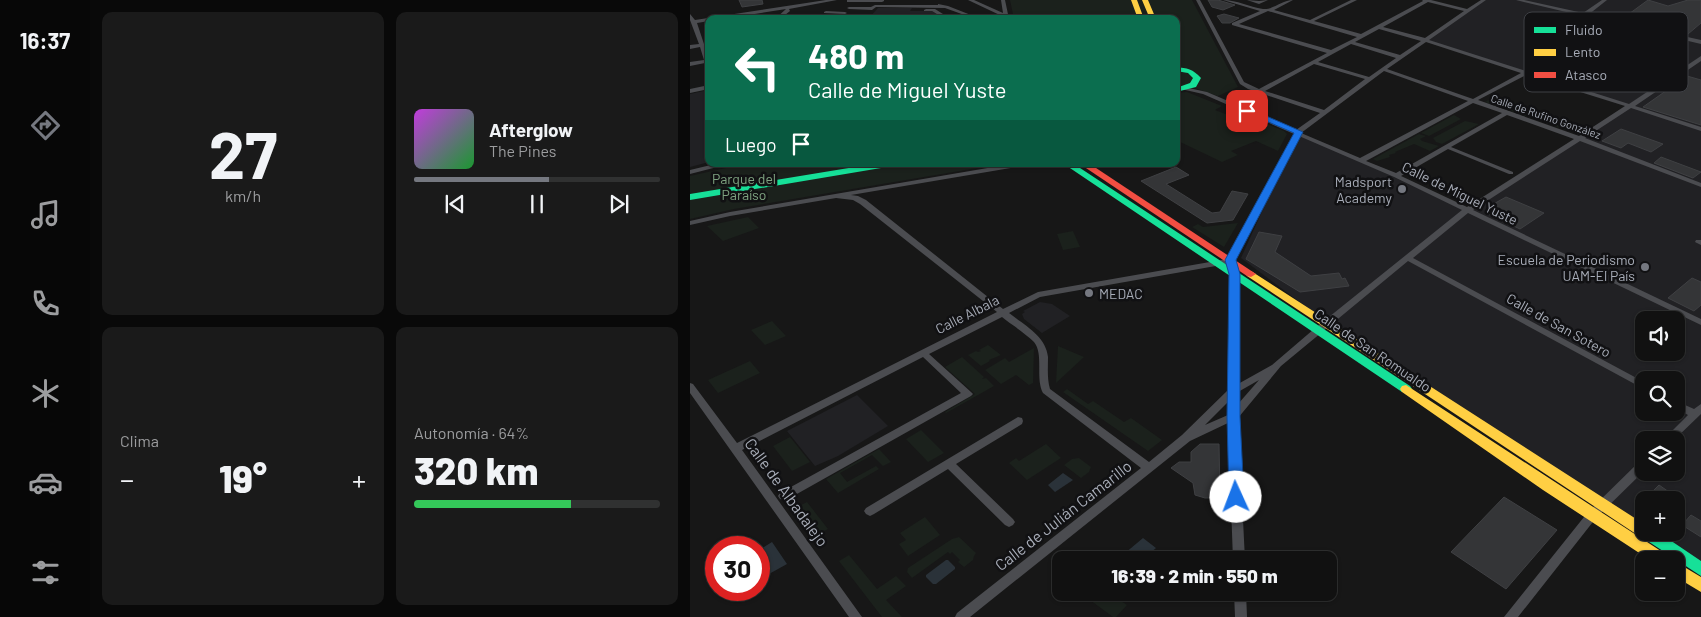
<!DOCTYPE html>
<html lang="es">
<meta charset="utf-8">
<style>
body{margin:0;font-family:Barlow,sans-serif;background:#1a1a1a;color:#f1f3f6;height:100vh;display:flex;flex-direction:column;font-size:19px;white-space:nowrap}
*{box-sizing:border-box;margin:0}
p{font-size:16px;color:#9c9d9f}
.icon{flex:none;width:28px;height:28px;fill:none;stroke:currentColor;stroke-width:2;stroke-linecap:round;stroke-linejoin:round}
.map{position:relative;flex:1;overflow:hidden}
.sheet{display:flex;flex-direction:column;gap:12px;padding:12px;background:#090909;width:600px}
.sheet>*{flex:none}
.banner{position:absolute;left:15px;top:15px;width:475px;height:152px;border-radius:10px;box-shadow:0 1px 4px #0004,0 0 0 1px #303131;background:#0b6e4f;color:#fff;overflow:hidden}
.controls{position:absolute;left:945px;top:311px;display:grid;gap:10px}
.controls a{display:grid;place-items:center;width:50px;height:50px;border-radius:10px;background:#111;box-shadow:0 1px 4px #0004,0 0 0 1px #303131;font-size:25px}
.speed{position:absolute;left:15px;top:536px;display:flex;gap:10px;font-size:25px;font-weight:700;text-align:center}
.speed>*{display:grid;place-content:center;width:65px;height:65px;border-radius:50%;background:#111;box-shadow:0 1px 4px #0004,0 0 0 1px #303131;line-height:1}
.speed .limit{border:8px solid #d22;background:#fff;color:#111}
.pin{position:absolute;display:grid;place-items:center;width:42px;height:42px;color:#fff;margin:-21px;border-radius:10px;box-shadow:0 2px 8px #0006}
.me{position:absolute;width:55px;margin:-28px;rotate:358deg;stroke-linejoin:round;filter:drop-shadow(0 0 4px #0008)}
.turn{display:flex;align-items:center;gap:18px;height:105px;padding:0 20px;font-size:22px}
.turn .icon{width:65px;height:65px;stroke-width:2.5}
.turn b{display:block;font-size:35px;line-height:42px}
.then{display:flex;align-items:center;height:48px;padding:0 20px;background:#0003;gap:10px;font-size:19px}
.big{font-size:38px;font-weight:800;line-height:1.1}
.sheet .widget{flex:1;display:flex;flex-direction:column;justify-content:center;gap:8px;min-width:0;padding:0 18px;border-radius:10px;background:#1a1a1a}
.sheet .dial{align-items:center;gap:0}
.dial b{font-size:65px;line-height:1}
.song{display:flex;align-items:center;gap:15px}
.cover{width:60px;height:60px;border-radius:8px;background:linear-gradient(135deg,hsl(290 70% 55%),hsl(130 70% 35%))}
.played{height:5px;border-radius:2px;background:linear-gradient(90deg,#757880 55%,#303131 55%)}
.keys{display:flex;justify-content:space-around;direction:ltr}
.heat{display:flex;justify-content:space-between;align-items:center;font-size:28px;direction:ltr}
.charge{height:8px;border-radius:4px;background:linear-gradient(90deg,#34c759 64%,#303131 0)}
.sheet .tiles{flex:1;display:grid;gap:12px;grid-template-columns:repeat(2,1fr)}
.trip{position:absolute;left:362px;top:551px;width:285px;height:50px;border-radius:10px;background:#111;box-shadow:0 1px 4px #0004,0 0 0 1px #303131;font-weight:800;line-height:50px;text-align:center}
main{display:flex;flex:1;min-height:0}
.tabs{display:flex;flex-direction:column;width:90px;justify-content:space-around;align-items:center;background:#070707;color:#9c9d9f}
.tabs .icon{width:35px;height:35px}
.tabs .on{color:#757880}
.tabs b{font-size:22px;color:#f1f3f6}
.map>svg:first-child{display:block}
.built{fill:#212124;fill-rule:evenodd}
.green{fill:#1b211c}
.water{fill:#2a3239}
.building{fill:#343537;stroke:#3f4043}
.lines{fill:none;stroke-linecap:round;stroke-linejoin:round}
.street{fill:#4b4c50;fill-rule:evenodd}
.fast{fill:#16e098;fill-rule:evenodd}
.slow{fill:#ffcf43;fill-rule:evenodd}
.jam{fill:#f24e42;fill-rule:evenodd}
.route{fill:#1a73e8;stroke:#114b97}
.poi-dot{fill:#757880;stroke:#111113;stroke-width:2}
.labels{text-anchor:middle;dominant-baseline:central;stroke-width:5;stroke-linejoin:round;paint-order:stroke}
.far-street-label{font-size:11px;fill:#a8adb8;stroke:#111113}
.park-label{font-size:14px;fill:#7fa381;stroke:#111113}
.poi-label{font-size:14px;fill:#a8adb8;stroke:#111113;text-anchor:end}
.street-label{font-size:14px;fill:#a8adb8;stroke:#111113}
.near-street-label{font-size:16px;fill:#a8adb8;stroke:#111113}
.key{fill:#111113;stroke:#3e4045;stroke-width:1}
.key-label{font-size:14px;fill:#a8adb8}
</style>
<main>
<nav class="tabs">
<b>16:37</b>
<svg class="icon on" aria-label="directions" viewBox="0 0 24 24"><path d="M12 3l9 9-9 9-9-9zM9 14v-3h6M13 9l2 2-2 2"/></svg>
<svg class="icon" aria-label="music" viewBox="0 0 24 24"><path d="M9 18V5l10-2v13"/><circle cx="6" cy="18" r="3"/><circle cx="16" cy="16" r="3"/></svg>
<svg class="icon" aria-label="phone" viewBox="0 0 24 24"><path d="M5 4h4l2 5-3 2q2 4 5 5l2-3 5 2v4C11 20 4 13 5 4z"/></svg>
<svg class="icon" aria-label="climate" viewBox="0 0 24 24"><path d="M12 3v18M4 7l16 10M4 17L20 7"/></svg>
<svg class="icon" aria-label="car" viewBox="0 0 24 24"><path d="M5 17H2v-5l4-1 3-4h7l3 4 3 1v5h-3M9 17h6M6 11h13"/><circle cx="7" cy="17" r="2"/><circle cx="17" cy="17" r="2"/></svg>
<svg class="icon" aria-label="filters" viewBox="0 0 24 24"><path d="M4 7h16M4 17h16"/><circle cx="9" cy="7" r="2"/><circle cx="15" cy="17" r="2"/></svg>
</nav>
<section class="sheet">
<div class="tiles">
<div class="widget dial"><b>27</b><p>km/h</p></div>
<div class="widget">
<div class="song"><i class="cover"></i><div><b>Afterglow</b><p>The Pines</p></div></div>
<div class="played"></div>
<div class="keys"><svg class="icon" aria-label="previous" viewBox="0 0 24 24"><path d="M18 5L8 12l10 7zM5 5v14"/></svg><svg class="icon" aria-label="pause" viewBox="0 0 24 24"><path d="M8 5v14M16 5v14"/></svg><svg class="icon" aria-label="next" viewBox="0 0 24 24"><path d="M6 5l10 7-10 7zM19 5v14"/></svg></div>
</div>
<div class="widget"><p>Clima</p>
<div class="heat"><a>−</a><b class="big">19°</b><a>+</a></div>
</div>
<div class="widget"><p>Autonomía · 64%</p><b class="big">320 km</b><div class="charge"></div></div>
</div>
</section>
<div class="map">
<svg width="1011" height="617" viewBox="0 0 1011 617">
<rect width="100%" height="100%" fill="#171717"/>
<path class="built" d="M794 0H1011V569L955 533 986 532V500H954V532L656 337 551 258 608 132 776 211 940 106 735 40ZM954 320H986V352H954ZM954 380H986V412H954ZM954 440H986V472H954Z
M188 8H222L220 11H242L256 19H178Z
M14 91 19 109V162L0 167V94Z
M350 302 362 304 380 316 352 333 334 319 332 314 335 312 333 311Z
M167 395 198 426 148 456 125 466 97 431Z"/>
<path class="green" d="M320 0H502L548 87 528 96 505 88 486 91V19H324Z
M497 92 532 106 525 110 543 117 550 113 594 131 597 134 588 151 566 141 541 151 548 155 532 162 486 140V93Z
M805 96 812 98 892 126 882 132 795 102Z
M764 115 771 119 739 136 731 133Z
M775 121 789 124 752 144 746 142 743 138Z
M729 134 736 136 730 139 732 141 749 146 740 151 724 144 705 152 706 153 699 155 700 157 687 161 683 159Z
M54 164H311L44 209 0 219V176Z
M58 217 69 228 33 241 17 226Z
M548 223 534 247 502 227 508 224 513 227Z
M383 231 390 247 373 250 367 234Z
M82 321 96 336 75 345 61 330Z
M298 345 311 355 299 360 300 361 291 366 278 355 286 351 288 352 291 351 289 350Z
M368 346 394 357 366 383Z
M344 348 343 383 339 385 326 375 311 384 295 370 315 358 319 362Z
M272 357 294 377 292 379 296 378 304 386 256 413 255 412 285 394 255 367Z
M60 361 70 373 28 393 18 380Z
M377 389 398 404 403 401 434 422 441 418 472 440 458 451 373 392Z
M231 430 254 453 238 462 216 439Z
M100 437 120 462 102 471 83 446Z
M356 444 371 458 337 480 319 463 326 458 329 461Z
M189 449 201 462 193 466 182 455 150 473 157 482 186 466 189 469 148 493 136 479Z
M389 458 401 467 399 472 391 478 374 465 382 459Z
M117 502 138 529 132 532H126L107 507Z
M235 517 250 535 218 556 209 544 216 540 210 533Z
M269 537 286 553 284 556 283 560 274 567 268 562 270 560 262 552 260 554 258 552 222 578 217 572 218 568 262 539Z
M159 555 187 589 206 576 216 586 196 600 212 617H192L149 561Z
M401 592 419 593 437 605 426 617H423L396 597Z"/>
<path class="water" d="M373 473 383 480 365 492 358 485Z
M453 538 466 548 452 560 428 559Z
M82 542 97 564 79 574 69 559V550Z
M256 560H258L265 567V569L246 584H243L236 577V575Z"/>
<path class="building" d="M49 0H72L73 4 52 7Z
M518 0H528L545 5 533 10 522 7Z
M958 0 978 6 998 0H1011V23L998 34 932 19Z
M534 14 549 18 540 23H532L527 16Z
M997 76 1011 80V125L953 107Z
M931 129 973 144 961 152 938 143 931 148 912 141Z
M971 157 1011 172 1003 178 964 163Z
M486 167 499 175 476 184 522 213 530 212 542 191 558 194 543 220 517 223 451 181Z
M816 197 854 213 830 229 796 213 803 208 800 206Z
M569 232 592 236 585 252 621 276 649 273 652 279 655 278 659 286 610 292 556 259Z
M1002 278 1011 282V305L1004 311 978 298Z
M510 444H529L530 498H515L505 495 503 483 481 468 489 462H501V452Z
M969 485 979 492 970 500H954Z
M814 497 867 530 816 589 761 552Z
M1001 515 1011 521V537L992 525Z"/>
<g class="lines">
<path class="street" d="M136 0H147L99 9 100 11 90 19H85L96 9 34 19H19V21L7 23 19 59V70L16 68 15 63 0 66V62L14 60 10 47 0 49V45L9 44 0 20V14L5 20Z
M157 0H194V1L192 2H157Z
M278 0H284L313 13 311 0H315L319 19H314V17Z
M506 0H510L554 82 569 89 637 53 542 25V23L570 11 533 0C547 0 559 7 573 9 583 10 592 0 603 0L584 10 620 20 661 0H667L624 21 671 34 733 1 732 0H741L777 9 791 0H796L739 40 939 104 1011 56V61L945 106 1011 127V131L941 108 895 138 1011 183V187L890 141 783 210 1011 319V325L778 213 723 258 954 382V389L718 261 591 366 548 418 555 560H543L538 423 500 441 280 617H265L267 613 451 468 353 393C345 378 354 354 344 342 335 333 322 325 312 317L239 354 281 392 283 394 281 396 98 499 94 500 90 499 88 496 90 493 271 393 233 357 52 450 172 617H159L0 393V383L3 384 47 443 307 312 170 204 163 200 146 198 40 216 0 225V221L40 212 321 164H335L332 166 161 195 168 196 176 200 313 309 348 292 537 259 604 134 513 94 491 89 494 87 517 92 606 130 630 113 558 89 550 84ZM738 2 774 11 735 38 693 27ZM578 11 667 37 641 50 549 24ZM689 29 731 41 710 55 665 42ZM736 42 831 73 783 99 697 69ZM661 44 706 58 679 77 628 62ZM624 64 675 79 634 110 575 91ZM694 71 778 101 670 158 611 133ZM836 75 935 106 889 136 788 100ZM783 103 812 113 706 173 676 161ZM817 115 884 139 777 207 711 176 758 149 819 174H823V172L761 147ZM609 136 704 177 772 210 624 329 582 365 548 384V274L544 261ZM537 264 540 274 538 390 492 435 459 462 360 389C357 379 358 368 358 357 356 336 334 325 319 313L350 297ZM569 380 548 404V392ZM538 402V415L515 425Z
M557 0 569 1 578 0 569 4Z
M826 0H834L893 13 912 0H917L898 15 1011 40V44Z
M248 4 258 6 286 17 284 19H279L280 17 255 8 186 7 182 10 159 9 157 8 159 7H181L185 5H248Z
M236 9H245L261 19H255L242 11H234V10Z
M136 11 155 12 157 13 155 14 134 13V12Z
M111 16 149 17 151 19H109Z
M19 85V89L0 93V89Z
M25 164H36L35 165 0 174V170Z
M1006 240H1011V245L1005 242Z
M986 401 1004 409 1011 404V414L984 440H973L998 415 986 408Z
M328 417 332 418 333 421 332 424 266 464 323 519 325 522 323 525 319 527 315 525 258 469 184 514 180 516 176 514 174 511 176 508Z
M954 460V471L906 518 828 617H814L898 512 950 461Z
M544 592H556L557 617H545Z"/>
<path class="fast" d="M486 67C497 68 503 69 511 78L506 87 486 92V88L500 83 503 78 498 73 486 71Z
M183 164H201L197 167 0 200V194Z
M374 164H384L720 386 722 389 720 392H712Z
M954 526V532H968L1011 561V576L950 536 948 532 950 528Z"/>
<path class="slow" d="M441 0H447L454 19H448Z
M452 0H458L466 19H460Z
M561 271 954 524V532H961L959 536 954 538 949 536 557 276 556 274 557 272Z
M716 385 977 555 980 560H960L853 490 712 392 710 389 712 386Z
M986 562 1011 577V592L986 577Z"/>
<path class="jam" d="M390 164H400L566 274 561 277 557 276Z"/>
</g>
<path class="route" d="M555 109H560L613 132 546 260 550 274V417L554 497 552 501 546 502 541 501 539 497 537 417 539 274 535 260 604 133 555 112Z"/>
<g class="poi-dot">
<circle cx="712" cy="189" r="5"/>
<circle cx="955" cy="267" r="5"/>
<circle cx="399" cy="293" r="5"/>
</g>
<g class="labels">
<g class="far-street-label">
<text transform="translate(856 116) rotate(19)">Calle de Rufino González</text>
</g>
<g class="park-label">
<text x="54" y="178">Parque del<tspan x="54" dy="16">Paraíso</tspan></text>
</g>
<g class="poi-label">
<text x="702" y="181">Madsport<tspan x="702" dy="16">Academy</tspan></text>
<text x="945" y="259">Escuela de Periodismo<tspan x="945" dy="16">UAM-El País</tspan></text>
<text x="409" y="293" text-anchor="start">MEDAC</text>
</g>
<g class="street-label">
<text transform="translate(770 193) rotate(26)">Calle de Miguel Yuste</text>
<text transform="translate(277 314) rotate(-27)">Calle Albala</text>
<text transform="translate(869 325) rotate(29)">Calle de San Sotero</text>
<text transform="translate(683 350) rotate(34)">Calle de San Romualdo</text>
</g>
<g class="near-street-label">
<text transform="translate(97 492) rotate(54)">Calle de Albadalejo</text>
<text transform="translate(373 515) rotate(-38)">Calle de Julián Camarillo</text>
</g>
</g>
<rect x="834" y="12" width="164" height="80" rx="8" class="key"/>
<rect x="844" y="27" width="22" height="6" fill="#16e098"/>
<rect x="844" y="49" width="22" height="7" fill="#ffcf43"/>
<rect x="844" y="72" width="22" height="6" fill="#f24e42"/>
<g class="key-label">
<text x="875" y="35">Fluido</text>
<text x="875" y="57">Lento</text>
<text x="875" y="80">Atasco</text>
</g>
</svg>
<div class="controls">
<a><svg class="icon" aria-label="sound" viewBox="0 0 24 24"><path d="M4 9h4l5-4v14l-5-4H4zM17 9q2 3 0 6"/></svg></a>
<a><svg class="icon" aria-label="search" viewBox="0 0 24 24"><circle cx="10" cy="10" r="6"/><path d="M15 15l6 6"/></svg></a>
<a><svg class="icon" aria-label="layers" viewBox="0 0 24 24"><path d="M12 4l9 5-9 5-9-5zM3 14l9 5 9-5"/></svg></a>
<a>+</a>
<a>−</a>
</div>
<div class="speed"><div class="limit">30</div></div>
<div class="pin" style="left:557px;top:111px;background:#d93025"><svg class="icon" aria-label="arrive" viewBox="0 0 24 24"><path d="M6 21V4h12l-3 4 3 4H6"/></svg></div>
<svg class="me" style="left:546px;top:497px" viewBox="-20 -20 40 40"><circle r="19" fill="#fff"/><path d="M0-13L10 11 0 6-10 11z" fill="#1a73e8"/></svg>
<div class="trip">16:39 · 2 min · 550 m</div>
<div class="banner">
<div class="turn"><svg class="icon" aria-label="left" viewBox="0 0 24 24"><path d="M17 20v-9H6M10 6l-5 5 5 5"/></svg><div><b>480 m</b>Calle de Miguel Yuste</div></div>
<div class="then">Luego<svg class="icon" aria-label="arrive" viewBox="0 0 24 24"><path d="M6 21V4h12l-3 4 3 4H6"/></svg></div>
</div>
</div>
</main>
